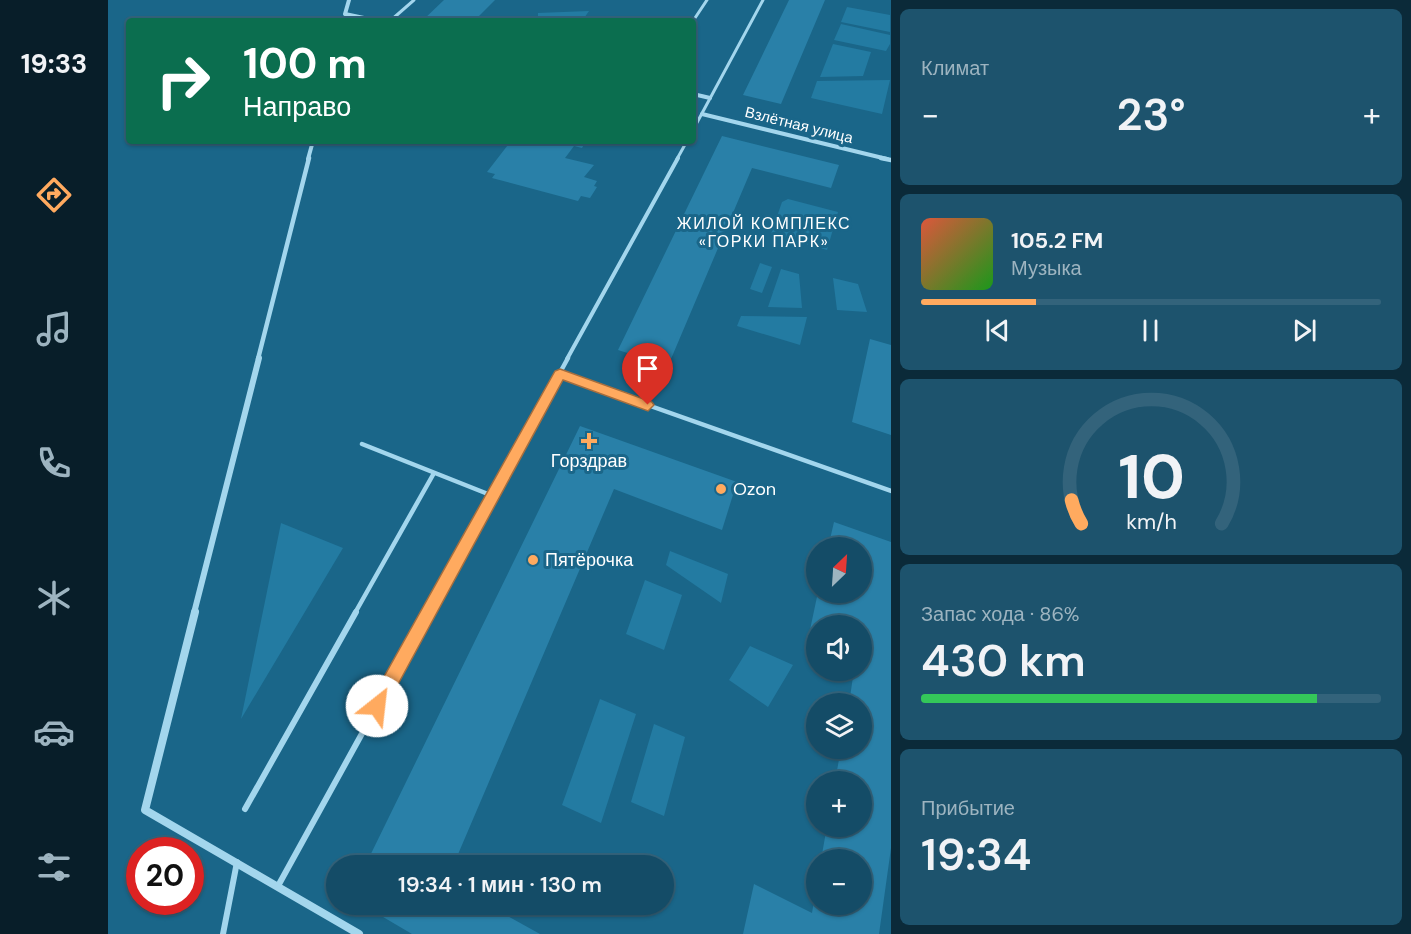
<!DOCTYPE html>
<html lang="ru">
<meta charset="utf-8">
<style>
body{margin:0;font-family:"DM Sans",sans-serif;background:#1d536d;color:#f1f3f6;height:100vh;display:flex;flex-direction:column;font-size:22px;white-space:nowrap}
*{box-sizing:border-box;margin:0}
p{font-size:20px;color:#9db4c0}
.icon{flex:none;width:33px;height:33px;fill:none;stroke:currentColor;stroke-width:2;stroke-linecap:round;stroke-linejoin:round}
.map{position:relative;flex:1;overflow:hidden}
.panel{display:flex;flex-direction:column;gap:9px;padding:9px;background:#0b2a39;width:520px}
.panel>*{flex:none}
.banner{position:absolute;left:18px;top:18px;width:570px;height:126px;border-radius:6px;box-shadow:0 2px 4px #0004,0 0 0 2px #33637b;background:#0b6e4f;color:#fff;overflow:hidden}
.needle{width:39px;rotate:25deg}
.fabs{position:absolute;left:698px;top:537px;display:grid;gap:12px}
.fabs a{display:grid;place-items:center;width:66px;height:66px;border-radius:50%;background:#144c67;box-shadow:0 2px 4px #0004,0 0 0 2px #33637b;font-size:30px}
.speed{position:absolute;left:18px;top:837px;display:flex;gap:12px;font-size:30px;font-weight:700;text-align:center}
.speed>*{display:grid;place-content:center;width:78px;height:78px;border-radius:50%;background:#144c67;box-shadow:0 2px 4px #0004,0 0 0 2px #33637b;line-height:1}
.speed .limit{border:9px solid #d22;background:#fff;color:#111}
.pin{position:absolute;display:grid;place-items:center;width:51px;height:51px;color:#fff;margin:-62px -26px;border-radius:50% 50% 50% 0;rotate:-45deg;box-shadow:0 0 6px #0007}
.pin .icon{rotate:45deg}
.me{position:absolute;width:66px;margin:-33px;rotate:29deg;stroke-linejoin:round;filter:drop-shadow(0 0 4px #0008)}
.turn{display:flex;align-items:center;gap:21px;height:126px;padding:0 18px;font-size:27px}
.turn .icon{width:78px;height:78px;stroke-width:2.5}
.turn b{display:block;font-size:42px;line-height:51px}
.big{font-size:45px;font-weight:600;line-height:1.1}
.panel .widget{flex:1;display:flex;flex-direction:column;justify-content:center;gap:9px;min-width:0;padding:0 21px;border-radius:9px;background:#1d536d}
.panel .dial{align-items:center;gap:0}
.dial svg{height:156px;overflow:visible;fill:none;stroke:#33637b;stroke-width:7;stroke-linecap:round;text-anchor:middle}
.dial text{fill:#f1f3f6;stroke:none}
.song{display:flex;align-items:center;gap:18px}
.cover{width:72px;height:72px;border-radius:9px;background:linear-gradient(135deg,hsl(10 70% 55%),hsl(120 70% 35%))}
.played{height:6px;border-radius:3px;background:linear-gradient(90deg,#ffaa5f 25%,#33637b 25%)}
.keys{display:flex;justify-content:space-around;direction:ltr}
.heat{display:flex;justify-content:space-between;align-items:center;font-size:33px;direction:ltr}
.charge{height:9px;border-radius:4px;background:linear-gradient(90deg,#34c759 86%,#33637b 0)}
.trip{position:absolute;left:218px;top:855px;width:348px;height:60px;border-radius:30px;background:#144c67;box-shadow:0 2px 4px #0004,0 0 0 2px #33637b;font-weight:600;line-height:60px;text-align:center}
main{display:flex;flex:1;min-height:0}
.dock{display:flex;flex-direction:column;width:108px;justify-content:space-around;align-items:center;background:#081e29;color:#9db4c0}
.dock .icon{width:42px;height:42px}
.dock .selected{color:#ffaa5f}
.dock b{font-size:27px;color:#f1f3f6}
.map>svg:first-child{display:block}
.green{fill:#237ba2}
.building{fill:#2980a8}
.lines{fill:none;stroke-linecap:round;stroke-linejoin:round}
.service-far3{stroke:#a3d6ed;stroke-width:3}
.service-far2{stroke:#a3d6ed;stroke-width:4}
.service-far1{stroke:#a3d6ed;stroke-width:4.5}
.service{stroke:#a3d6ed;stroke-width:6}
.minor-far3{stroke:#a3d6ed;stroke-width:4}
.minor-far2{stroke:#a3d6ed;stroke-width:4.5}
.minor-far1{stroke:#a3d6ed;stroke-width:6}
.minor{stroke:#a3d6ed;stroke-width:8}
.route{fill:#ffaa5f;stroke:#a66e3e;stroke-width:1.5}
.poi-dot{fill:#ffaa5f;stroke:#1a6689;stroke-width:2}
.labels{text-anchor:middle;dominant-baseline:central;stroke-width:6;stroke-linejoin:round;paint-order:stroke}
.far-street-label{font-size:15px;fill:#fff;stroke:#1a6689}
.far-neighbourhood-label{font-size:16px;letter-spacing:1.5px;fill:#fff;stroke:#1a6689}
.poi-label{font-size:18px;fill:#fff;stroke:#1a6689;text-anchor:start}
</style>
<main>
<nav class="dock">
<b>19:33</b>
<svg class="icon selected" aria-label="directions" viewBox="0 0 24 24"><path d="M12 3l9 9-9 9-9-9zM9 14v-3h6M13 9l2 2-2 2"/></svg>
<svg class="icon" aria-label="music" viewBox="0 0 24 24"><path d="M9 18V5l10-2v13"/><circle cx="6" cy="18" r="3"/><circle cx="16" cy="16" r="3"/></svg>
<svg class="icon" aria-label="phone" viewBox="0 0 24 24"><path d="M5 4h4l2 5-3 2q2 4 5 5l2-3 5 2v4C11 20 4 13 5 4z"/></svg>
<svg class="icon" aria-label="climate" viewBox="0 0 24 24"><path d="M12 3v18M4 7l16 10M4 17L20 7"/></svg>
<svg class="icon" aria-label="car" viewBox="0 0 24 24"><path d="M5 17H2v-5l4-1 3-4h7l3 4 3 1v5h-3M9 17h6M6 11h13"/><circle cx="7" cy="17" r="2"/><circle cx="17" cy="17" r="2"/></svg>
<svg class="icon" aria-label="filters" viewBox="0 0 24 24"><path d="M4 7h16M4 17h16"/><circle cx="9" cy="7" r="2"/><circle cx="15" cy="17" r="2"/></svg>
</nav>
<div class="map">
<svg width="783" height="934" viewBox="0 0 783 934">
<rect width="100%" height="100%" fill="#1a6689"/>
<path class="green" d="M739 7 782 15V32L733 22Z
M481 11 474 21H430V13Z
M733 24 782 35V44L778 51 726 40Z
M725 44 763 52 755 76 712 77Z
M782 80 774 114 703 98 709 81Z
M680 199 730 212 719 250 663 234 674 202Z
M652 263 664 267 654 293 642 289Z
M673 269 691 274 694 308 660 307Z
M725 278 750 284 759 312 729 310Z
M633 316 699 317 692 345 629 326Z
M173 523 235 548 133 719Z
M562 551 620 574 613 603 558 565Z
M537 580 574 595 556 650 518 634Z
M642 646 685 665 660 707 621 680Z
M492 699 528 714 493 823 454 805Z
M546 724 577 737 556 816 523 802Z"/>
<path class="building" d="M336 0H387L366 21H314Z
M681 0H717L673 104 635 95Z
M614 136 731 165 723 188 644 168 560 366 510 350Z
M403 141H478L474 148 466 146 457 158 486 165 476 177 489 181 486 186 489 187 482 198 473 196 470 201 384 178 387 174 379 172Z
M762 339 783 345V435L744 422Z
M472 426 629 482 614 530 506 489 345 866H257Z
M726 522 783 542V848L771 934H635L646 884 704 913 707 895 708 904H753V860H713L719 826H753V782H727L733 748H753V704H741L746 670H753V626H708V648L699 644 710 592H753V548H720Z
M253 904H378L432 934H304Z"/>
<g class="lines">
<path class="service-far3" d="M282 21 306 0
M585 21 599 0
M585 130 655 0
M569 159 579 141"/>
<path class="service-far2" d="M459 359 570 158"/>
<path class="service-far1" d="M452 374 783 491
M254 444 385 496
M247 613 326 473
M320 613 460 358"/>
<path class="service" d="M137 809 248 612
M170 886 321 612
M115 934 129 862"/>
<path class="minor-far3" d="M241 0 237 14 270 21
M585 94 602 98
M594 114 779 159
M200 159 205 141"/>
<path class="minor-far2" d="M773 158 783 160
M150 359 201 158"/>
<path class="minor-far1" d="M86 613 151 358"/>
<path class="minor" d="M87 612 37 810 251 934"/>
</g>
<path class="route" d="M452 369 544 402 546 405 540 411 455 380 275 712 269 714 263 712 261 706 263 700 447 371Z"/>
<g class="poi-dot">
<path d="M478 432h6v6h6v6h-6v6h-6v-6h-6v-6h6z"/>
<circle cx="613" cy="489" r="6"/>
<circle cx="425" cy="560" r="6"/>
</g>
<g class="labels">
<g class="far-street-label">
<text transform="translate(691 125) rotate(14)">Взлётная улица</text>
</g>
<g class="far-neighbourhood-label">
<text x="656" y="223">ЖИЛОЙ КОМПЛЕКС<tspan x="656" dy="18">«ГОРКИ ПАРК»</tspan></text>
</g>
<g class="poi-label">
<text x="481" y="461" text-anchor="middle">Горздрав</text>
<text x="625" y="489">Ozon</text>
<text x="437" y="560">Пятёрочка</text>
</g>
</g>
</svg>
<div class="fabs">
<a><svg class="needle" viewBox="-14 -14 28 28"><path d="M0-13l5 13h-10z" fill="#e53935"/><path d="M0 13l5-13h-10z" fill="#9db4c0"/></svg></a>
<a><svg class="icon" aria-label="sound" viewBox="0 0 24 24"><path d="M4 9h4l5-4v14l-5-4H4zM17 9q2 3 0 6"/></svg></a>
<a><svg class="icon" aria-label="layers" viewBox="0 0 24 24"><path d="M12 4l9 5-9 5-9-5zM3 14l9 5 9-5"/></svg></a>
<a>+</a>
<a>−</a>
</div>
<div class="speed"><div class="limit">20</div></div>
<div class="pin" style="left:540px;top:405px;background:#d93025"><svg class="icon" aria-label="arrive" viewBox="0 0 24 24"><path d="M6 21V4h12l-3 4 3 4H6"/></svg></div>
<svg class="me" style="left:269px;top:706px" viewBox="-20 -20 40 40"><circle r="19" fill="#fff"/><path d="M0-13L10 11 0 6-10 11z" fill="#ffaa5f"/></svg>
<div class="trip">19:34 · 1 мин · 130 m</div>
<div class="banner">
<div class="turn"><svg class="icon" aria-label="right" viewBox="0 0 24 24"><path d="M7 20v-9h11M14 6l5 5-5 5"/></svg><div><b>100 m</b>Направо</div></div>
</div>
</div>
<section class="panel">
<div class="widget"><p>Климат</p>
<div class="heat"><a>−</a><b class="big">23°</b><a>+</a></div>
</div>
<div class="widget">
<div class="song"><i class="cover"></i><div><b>105.2 FM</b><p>Музыка</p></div></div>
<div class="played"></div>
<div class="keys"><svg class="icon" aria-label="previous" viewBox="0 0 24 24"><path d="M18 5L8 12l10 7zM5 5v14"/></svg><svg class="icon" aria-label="pause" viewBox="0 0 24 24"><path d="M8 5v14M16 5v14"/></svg><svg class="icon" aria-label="next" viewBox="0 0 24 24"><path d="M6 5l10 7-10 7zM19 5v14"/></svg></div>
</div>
<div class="widget dial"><svg viewBox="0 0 100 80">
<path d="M14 69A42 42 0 1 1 86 69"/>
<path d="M14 69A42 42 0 0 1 9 57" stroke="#ffaa5f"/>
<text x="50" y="56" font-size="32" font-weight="700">10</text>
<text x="50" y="72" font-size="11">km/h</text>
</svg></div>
<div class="widget"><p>Запас хода · 86%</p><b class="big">430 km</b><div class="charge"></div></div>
<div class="widget"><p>Прибытие</p><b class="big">19:34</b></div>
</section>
</main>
